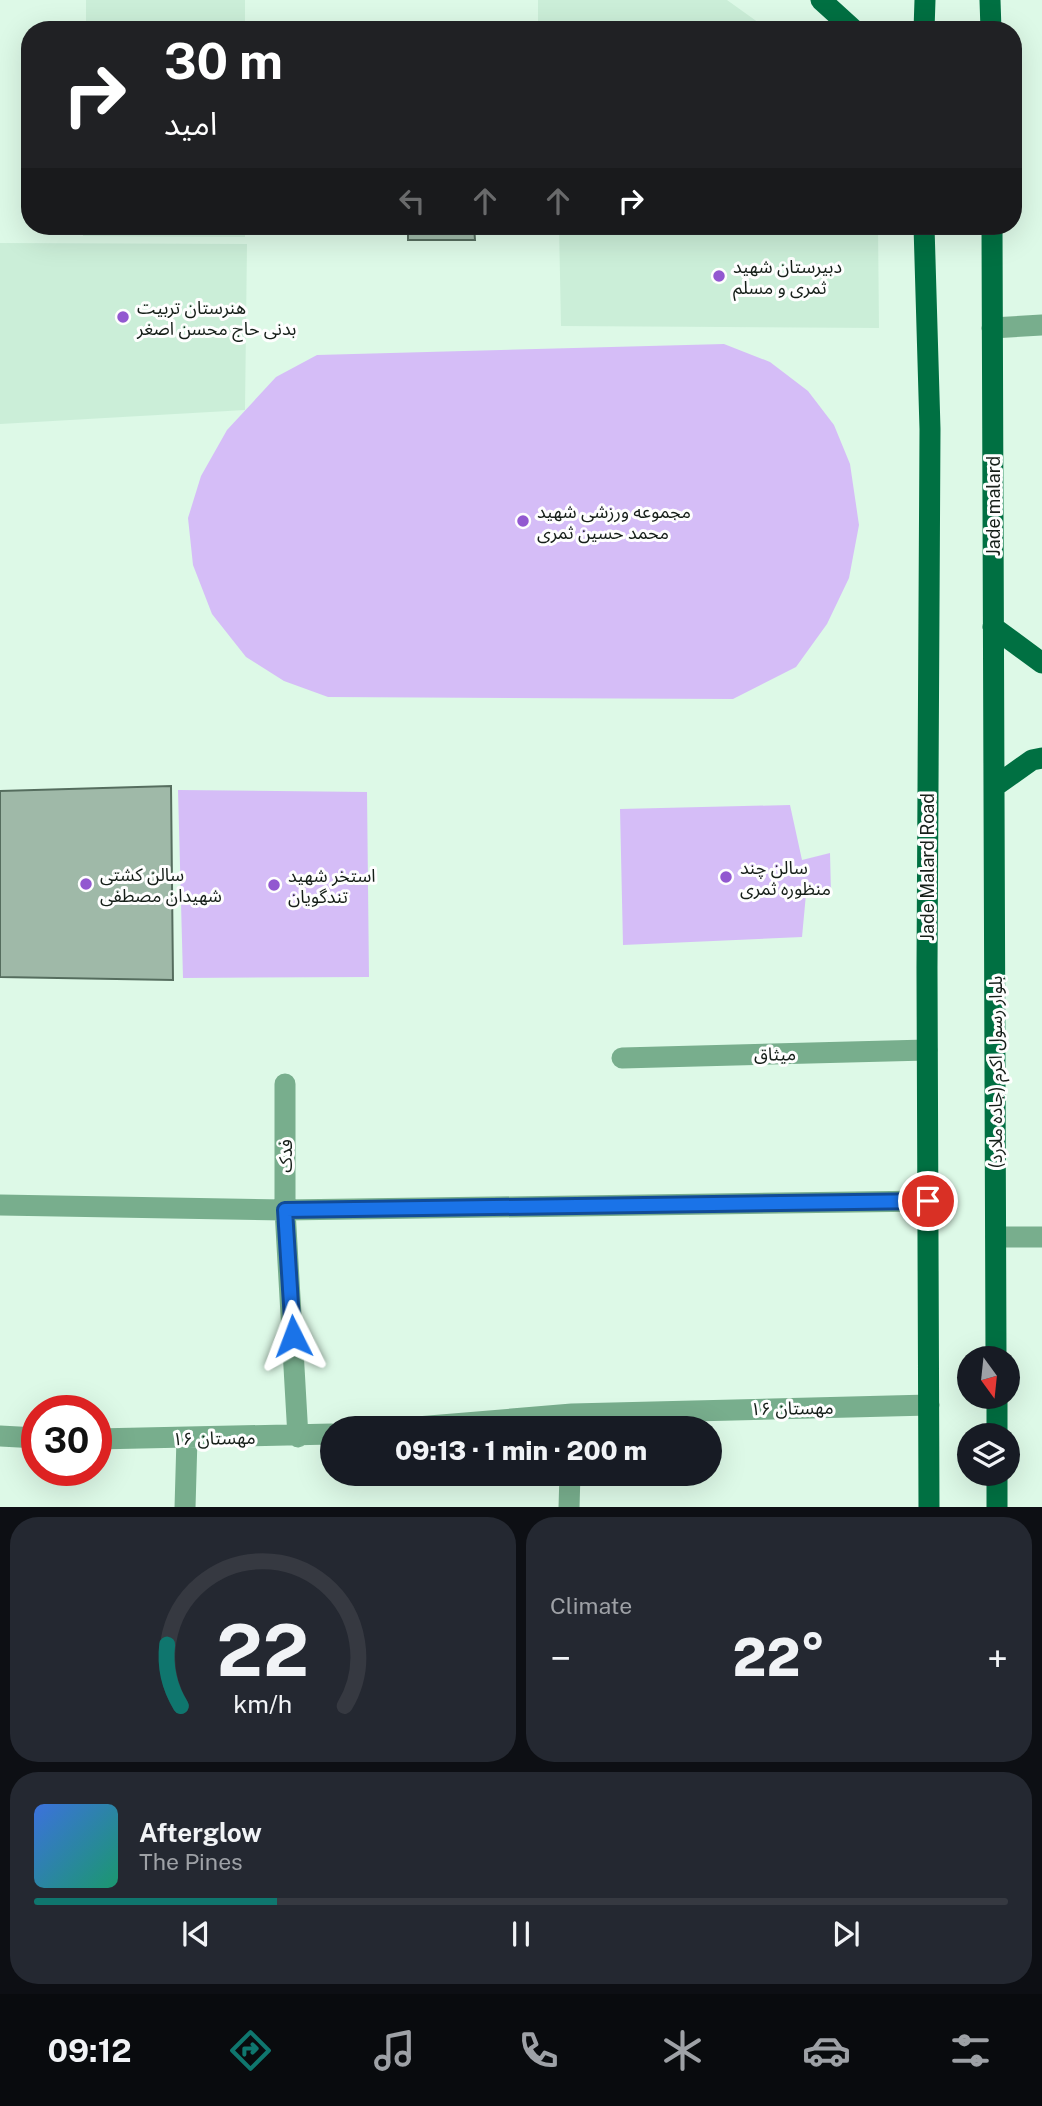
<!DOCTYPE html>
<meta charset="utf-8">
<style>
body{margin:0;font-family:"Public Sans","Noto Sans Arabic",sans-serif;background:#242831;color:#f1f3f6;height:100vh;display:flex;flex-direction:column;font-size:26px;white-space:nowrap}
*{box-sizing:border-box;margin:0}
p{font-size:23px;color:#9ea1a6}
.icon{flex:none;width:38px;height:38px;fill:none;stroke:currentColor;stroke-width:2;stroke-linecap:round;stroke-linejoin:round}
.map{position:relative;height:1507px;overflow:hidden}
.drawer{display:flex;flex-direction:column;gap:10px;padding:10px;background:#0d0f14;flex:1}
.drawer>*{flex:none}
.top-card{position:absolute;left:21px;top:21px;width:1001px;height:214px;border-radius:28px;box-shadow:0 7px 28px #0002;background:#202124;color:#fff;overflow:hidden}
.needle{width:46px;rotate:165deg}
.tools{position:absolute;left:957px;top:1346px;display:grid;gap:14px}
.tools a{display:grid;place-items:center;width:63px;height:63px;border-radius:50%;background:#171b24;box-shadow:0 7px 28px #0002;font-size:35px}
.speed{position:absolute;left:21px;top:1395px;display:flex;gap:14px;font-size:35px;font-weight:700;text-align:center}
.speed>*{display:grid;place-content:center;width:91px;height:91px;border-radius:50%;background:#171b24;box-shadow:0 7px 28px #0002;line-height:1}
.speed .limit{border:10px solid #d22;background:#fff;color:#111}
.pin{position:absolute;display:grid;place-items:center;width:60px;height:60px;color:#fff;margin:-30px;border:4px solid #fff;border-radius:50%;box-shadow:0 2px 7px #0007}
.me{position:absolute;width:77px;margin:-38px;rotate:357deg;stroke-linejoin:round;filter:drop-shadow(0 0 5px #0008)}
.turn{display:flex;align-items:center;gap:24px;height:147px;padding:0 28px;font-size:32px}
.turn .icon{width:91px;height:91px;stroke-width:2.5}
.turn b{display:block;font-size:49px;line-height:60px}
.lanes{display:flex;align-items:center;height:66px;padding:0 28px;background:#0003;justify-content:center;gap:35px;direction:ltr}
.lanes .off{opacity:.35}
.big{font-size:52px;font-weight:800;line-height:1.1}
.drawer .tile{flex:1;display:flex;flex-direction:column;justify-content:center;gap:10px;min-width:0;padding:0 24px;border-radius:28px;background:#242831}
.drawer .dial{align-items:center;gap:0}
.dial svg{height:182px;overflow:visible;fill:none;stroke:#363941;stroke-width:7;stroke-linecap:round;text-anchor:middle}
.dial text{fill:#f1f3f6;stroke:none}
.song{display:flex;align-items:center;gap:21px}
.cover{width:84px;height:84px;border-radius:10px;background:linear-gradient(135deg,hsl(220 70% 55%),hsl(160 70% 35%))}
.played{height:7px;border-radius:4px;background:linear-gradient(90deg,#0f766e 25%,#363941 25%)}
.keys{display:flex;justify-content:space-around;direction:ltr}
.heat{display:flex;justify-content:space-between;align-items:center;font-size:38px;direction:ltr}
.drawer .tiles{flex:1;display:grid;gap:10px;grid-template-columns:1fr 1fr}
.tile:last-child{grid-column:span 2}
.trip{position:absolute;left:320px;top:1416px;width:402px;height:70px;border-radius:35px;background:#171b24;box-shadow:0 7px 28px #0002;font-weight:800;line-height:70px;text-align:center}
.dock{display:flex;height:112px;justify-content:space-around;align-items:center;background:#090b0e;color:#9ea1a6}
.dock .icon{width:49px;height:49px}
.dock .selected{color:#0f766e}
.dock b{font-size:32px;color:#f1f3f6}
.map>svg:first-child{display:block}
.built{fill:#cbeed8}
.green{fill:#d5bdf7}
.building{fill:#9fb9a8;stroke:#556d5e;stroke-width:2}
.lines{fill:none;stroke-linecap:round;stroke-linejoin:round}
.minor{stroke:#78ae8d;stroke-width:21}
.major{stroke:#007042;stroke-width:21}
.route-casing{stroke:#114b97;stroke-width:18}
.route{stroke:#1a73e8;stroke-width:12}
.poi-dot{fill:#9258d0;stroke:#fefefe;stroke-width:2.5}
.labels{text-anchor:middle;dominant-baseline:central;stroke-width:6;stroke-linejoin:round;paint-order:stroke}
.poi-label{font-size:18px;fill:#151e18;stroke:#fefefe;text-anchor:start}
.street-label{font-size:18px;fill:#151e18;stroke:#fefefe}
</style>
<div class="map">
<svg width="1042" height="1508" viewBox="0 0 1042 1508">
<rect width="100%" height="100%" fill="#ddf9e7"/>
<path class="built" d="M86 0H245V30H86Z
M538 0H727L769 30H538Z
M83 226H245V237L83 236Z
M559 226H878L879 328 561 326Z
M0 243 247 244 245 410 0 424Z"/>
<path class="green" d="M724 344 770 362 808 391 834 425 850 464 859 525 849 578 827 624 796 667 733 699 328 697 284 681 246 657 212 614 193 565 188 518 201 476 227 430 276 377 317 355Z
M178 790 367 792 369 977 183 978Z
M790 805 802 860 830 853 831 894H806L802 937 623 945 620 809Z"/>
<path class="building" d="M408 226H474L475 240H408Z
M171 786 173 980 0 977V791Z"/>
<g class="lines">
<path class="minor" d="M992 328 1042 325
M622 1058 927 1050
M285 1084V1210L298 1437
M0 1205 285 1210 928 1201
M996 1237H1042
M405 1428 572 1414 929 1405
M0 1436 37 1438
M96 1439 332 1434
M185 1508 187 1438
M569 1508 570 1474"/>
<path class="major" d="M821 0 854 30
M990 0 991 30
M924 30 925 0
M924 226 930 429 927 968 929 1508
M992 226 996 1358
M993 627 1042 663
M994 787 1032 760 1042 758
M997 1396V1435
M997 1474V1508"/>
</g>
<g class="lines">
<defs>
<path id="route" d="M293 1336 285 1210 928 1201"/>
</defs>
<use href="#route" class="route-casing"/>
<use href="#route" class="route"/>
</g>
<g class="poi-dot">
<circle cx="719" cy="276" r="7"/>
<circle cx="123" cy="317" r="7"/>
<circle cx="523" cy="521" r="7"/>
<circle cx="726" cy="877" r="7"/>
<circle cx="86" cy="884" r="7"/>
<circle cx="274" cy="885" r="7"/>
</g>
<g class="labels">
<g class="poi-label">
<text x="733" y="266">دبیرستان شهید<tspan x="733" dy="21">ثمری و مسلم</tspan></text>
<text x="137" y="307">هنرستان تربیت<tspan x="137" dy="21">بدنی حاج محسن اصغر</tspan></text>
<text x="537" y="511">مجموعه ورزشی شهید<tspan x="537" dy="21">محمد حسین ثمری</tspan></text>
<text x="740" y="867">سالن چند<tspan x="740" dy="21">منظوره ثمری</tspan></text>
<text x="100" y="874">سالن کشتی<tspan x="100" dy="21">شهیدان مصطفی</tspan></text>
<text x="288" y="875">استخر شهید<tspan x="288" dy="21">تندگویان</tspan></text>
</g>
<g class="street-label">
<text transform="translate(993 506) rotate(-90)">Jade malard</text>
<text transform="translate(927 867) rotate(-90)">Jade Malard Road</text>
<text transform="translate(775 1054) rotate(-1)">میثاق</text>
<text transform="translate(995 1072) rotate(-90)">بلوار رسول اکرم (جاده ملارد)</text>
<text transform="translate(285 1156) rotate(-90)">فدک</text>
<text transform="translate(792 1408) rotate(-1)">مهستان ۱۶</text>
<text transform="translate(214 1438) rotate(-1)">مهستان ۱۶</text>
</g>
</g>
</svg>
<div class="tools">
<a><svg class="needle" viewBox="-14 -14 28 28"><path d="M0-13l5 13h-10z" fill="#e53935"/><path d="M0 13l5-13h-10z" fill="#9ea1a6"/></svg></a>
<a><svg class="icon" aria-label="layers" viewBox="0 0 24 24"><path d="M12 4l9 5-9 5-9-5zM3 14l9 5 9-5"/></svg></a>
</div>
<div class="speed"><div class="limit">30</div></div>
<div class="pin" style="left:928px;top:1201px;background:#d93025"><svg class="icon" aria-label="arrive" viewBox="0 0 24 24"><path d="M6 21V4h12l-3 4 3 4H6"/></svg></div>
<svg class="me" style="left:293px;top:1336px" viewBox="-20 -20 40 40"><path d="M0-17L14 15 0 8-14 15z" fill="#1a73e8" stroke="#fff" stroke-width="4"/></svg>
<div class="trip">09:13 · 1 min · 200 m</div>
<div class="top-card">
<div class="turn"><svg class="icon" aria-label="right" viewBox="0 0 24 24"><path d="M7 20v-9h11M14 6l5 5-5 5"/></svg><div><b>30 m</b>امید</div></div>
<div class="lanes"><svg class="icon off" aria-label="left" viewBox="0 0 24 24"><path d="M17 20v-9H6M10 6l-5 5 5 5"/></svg><svg class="icon off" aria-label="ahead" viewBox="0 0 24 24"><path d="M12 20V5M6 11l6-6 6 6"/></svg><svg class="icon off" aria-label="ahead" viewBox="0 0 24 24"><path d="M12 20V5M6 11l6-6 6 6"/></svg><svg class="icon" aria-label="right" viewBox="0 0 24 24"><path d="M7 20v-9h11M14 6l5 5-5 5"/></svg></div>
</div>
</div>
<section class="drawer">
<div class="tiles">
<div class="tile dial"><svg viewBox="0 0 100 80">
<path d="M14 69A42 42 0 1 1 86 69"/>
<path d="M14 69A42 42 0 0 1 8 42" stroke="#0f766e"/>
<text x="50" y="56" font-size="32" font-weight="700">22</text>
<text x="50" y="72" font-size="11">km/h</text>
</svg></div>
<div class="tile"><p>Climate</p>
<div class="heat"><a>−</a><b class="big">22°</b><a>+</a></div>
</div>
<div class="tile">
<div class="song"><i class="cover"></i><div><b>Afterglow</b><p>The Pines</p></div></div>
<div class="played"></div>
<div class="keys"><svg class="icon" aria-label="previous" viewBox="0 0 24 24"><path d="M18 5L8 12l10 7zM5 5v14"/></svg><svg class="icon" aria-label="pause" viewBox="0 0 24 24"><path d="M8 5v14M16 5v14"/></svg><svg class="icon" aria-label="next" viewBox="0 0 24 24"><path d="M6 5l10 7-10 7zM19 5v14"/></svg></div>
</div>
</div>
</section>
<nav class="dock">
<b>09:12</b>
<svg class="icon selected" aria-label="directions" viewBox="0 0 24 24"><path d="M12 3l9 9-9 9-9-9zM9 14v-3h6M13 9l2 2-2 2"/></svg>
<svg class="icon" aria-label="music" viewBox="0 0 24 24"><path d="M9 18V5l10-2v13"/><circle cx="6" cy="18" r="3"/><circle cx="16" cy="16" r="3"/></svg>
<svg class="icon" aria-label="phone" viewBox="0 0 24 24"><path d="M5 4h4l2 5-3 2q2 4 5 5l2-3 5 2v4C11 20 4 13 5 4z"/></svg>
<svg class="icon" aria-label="climate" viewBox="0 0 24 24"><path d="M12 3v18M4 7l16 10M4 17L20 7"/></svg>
<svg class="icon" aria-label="car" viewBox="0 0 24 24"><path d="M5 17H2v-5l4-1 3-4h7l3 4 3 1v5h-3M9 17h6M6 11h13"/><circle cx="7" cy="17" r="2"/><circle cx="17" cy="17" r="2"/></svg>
<svg class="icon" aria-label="filters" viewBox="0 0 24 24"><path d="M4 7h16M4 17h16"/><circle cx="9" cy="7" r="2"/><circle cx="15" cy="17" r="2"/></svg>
</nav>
